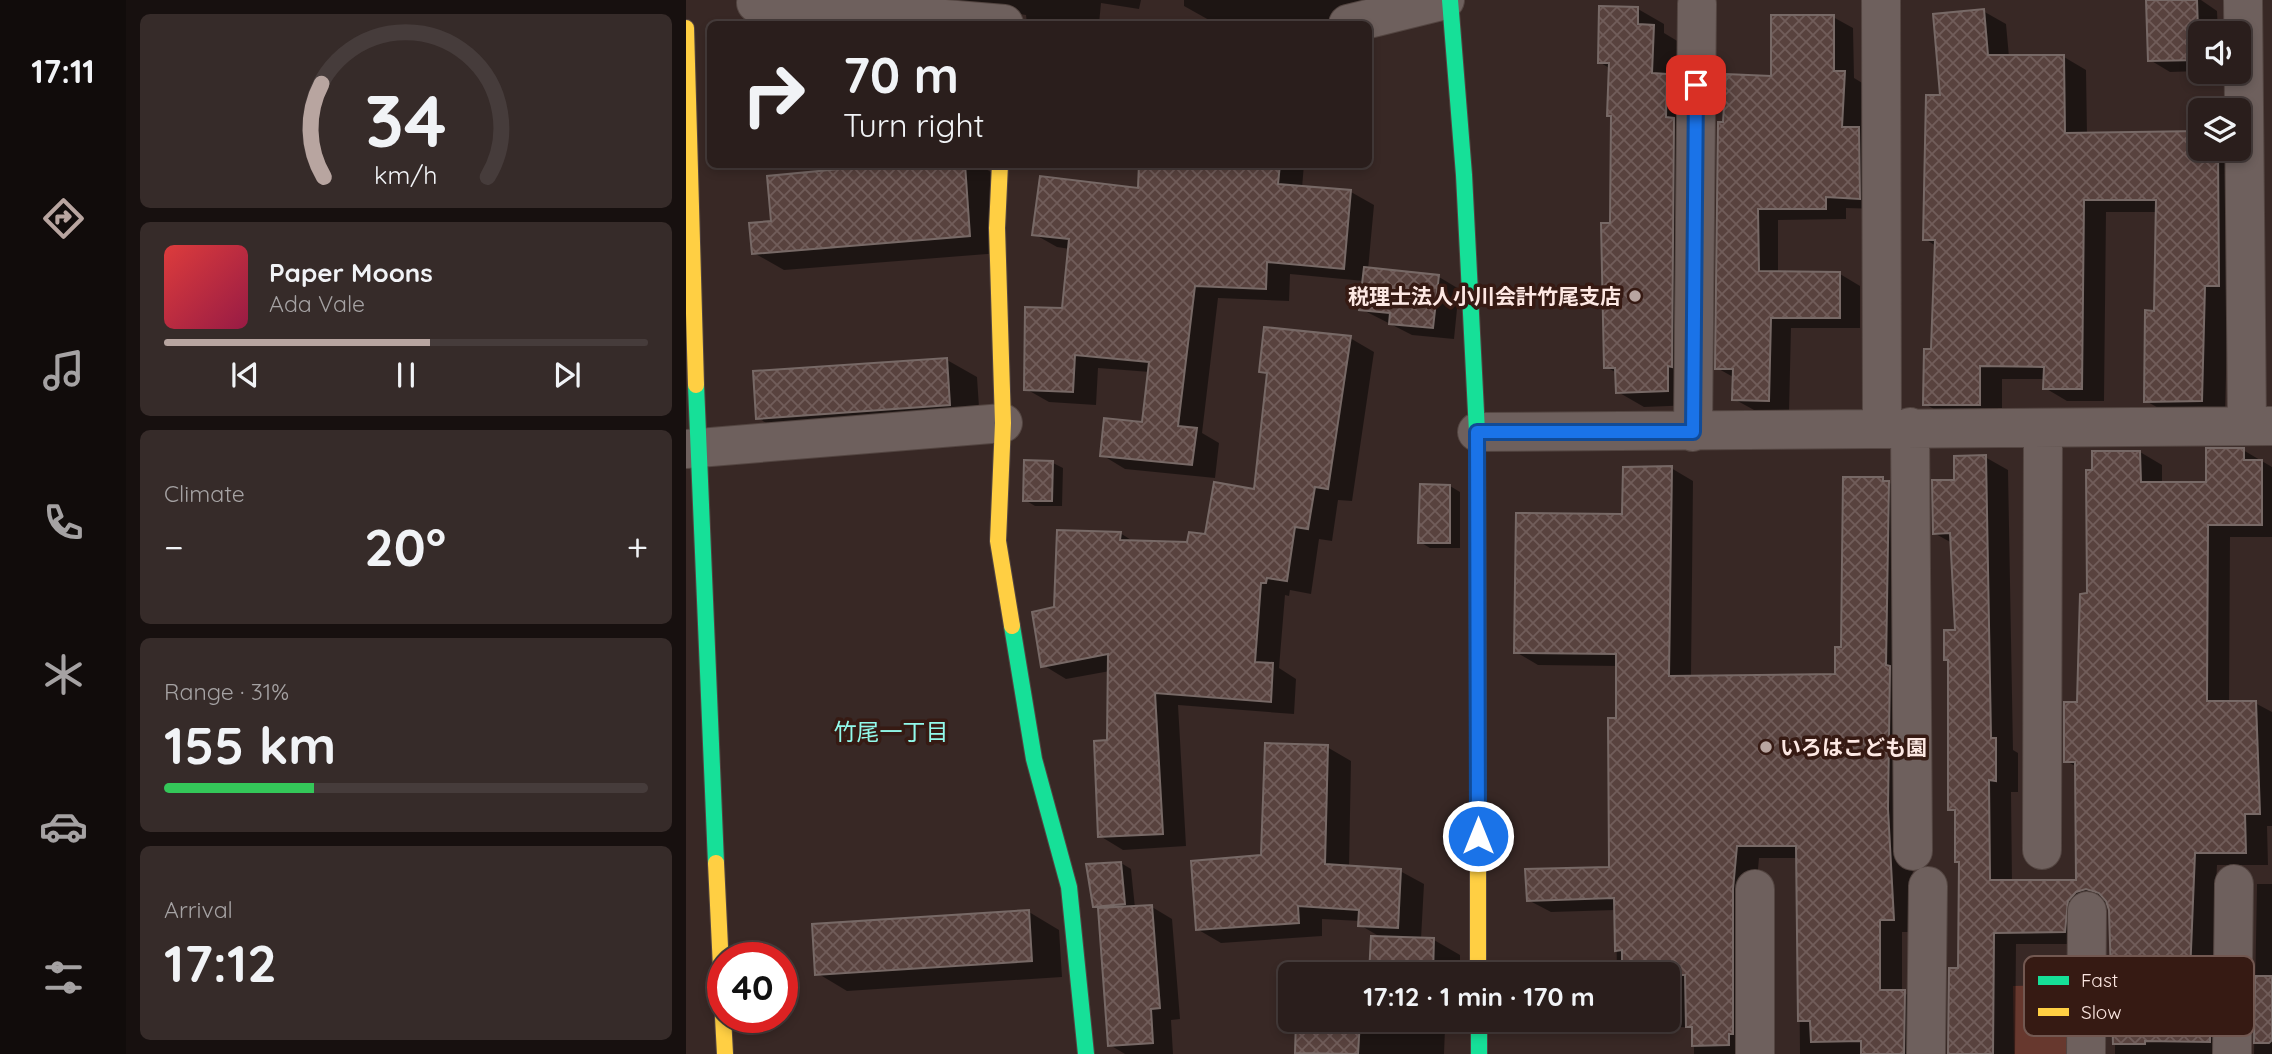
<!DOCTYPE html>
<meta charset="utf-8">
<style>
body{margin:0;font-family:Quicksand,"Noto Sans JP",sans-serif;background:#362b29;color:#f1f3f6;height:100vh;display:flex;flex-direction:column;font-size:26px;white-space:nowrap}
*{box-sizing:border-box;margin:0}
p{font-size:23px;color:#a5a2a3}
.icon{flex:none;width:38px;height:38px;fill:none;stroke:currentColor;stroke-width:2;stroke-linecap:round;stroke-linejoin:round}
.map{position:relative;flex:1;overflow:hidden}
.side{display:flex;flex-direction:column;gap:14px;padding:14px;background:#17100f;width:560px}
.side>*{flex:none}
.top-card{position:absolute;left:21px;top:21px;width:665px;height:147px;border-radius:10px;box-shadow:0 4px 10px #0003,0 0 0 2px #463c3b;background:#2a1e1c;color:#f1f3f6;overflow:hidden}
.buttons{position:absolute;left:1502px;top:21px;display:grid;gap:14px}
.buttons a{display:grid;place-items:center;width:63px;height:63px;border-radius:10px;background:#2a1e1c;box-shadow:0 4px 10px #0003,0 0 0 2px #463c3b;font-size:35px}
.speed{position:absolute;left:21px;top:942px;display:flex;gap:14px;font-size:35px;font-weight:700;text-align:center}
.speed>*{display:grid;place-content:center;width:91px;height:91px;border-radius:50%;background:#2a1e1c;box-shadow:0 4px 10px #0003,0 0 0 2px #463c3b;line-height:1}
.speed .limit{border:10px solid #d22;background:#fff;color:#111}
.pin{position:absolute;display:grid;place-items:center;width:60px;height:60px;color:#fff;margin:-30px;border-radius:14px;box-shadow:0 4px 10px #0006}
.me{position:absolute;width:77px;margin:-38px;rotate:0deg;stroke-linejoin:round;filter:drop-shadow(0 0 5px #0008)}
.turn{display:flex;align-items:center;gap:24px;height:147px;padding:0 21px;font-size:32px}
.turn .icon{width:91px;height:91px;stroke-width:2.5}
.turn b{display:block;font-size:49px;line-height:60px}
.big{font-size:52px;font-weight:700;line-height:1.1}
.side .tile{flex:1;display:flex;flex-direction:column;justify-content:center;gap:10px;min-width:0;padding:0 24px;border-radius:10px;background:#362b29}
.side .dial{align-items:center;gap:0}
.dial svg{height:182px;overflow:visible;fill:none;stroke:#463c3b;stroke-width:7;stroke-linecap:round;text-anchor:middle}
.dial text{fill:#f1f3f6;stroke:none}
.song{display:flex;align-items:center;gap:21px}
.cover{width:84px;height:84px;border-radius:10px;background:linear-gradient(135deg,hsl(0 70% 55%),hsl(340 70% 35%))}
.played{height:7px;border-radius:4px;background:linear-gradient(90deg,#b8a5a0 55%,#463c3b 55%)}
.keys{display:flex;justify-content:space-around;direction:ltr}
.heat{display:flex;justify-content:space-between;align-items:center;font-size:38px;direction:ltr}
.charge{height:10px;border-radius:5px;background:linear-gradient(90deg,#34c759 31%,#463c3b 0)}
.trip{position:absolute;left:592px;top:962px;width:402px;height:70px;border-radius:10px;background:#2a1e1c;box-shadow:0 4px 10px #0003,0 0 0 2px #463c3b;font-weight:700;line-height:70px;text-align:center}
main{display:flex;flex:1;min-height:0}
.tab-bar{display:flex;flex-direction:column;width:126px;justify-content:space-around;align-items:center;background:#110c0b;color:#a5a2a3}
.tab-bar .icon{width:49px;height:49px}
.tab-bar .current{color:#b8a5a0}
.tab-bar b{font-size:32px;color:#f1f3f6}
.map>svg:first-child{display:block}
.park{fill:#67382e}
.shadow{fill:#0007}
.building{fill:url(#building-cross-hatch);stroke:#776966;stroke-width:2}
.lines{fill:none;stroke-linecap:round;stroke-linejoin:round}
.street-casing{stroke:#534541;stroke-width:40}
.fast-casing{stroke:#534541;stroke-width:18}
.slow-casing{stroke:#534541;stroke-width:18}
.street{stroke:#6e605d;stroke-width:38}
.fast{stroke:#16e098;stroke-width:16}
.slow{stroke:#ffcf43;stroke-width:16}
.route-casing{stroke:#114b97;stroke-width:18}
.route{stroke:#1a73e8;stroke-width:12}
.poi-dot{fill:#b8a5a0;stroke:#361a13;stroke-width:2.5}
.labels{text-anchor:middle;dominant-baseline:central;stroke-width:7;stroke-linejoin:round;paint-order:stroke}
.poi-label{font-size:21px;font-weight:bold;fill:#fde8e3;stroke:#361a13;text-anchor:end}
.neighbourhood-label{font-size:23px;fill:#92faeb;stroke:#361a13}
.key{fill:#361a13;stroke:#725851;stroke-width:2}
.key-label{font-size:19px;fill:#fde8e3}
</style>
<main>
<nav class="tab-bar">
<b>17:11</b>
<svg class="icon current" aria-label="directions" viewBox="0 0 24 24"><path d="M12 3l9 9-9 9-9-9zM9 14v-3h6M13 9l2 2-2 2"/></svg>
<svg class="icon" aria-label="music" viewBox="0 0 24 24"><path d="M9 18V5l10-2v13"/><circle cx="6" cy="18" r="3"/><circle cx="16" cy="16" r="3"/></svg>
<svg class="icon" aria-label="phone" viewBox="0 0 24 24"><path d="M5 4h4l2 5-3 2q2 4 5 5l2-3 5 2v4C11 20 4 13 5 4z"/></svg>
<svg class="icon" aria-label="climate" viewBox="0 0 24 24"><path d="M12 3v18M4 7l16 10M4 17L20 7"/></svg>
<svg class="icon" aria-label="car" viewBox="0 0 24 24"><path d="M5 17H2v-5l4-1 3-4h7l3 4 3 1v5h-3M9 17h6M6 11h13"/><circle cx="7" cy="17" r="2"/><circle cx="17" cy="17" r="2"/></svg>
<svg class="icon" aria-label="filters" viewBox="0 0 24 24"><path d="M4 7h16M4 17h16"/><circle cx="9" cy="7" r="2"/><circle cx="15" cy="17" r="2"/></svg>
</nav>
<section class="side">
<div class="tile dial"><svg viewBox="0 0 100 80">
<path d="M14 69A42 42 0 1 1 86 69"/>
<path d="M14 69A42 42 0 0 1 13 28" stroke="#b8a5a0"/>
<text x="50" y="56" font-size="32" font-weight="700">34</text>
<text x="50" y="72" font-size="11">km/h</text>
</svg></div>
<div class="tile">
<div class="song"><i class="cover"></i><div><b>Paper Moons</b><p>Ada Vale</p></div></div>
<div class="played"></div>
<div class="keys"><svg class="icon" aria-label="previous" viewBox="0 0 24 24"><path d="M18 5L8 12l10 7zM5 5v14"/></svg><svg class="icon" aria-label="pause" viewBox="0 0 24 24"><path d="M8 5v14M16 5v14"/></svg><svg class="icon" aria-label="next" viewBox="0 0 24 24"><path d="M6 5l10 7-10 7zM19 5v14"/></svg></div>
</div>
<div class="tile"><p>Climate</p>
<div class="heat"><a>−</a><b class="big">20°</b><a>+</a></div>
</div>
<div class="tile"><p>Range · 31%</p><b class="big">155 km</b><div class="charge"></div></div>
<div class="tile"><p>Arrival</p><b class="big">17:12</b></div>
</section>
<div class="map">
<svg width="1586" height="1054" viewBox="0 0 1586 1054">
<defs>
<pattern id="building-cross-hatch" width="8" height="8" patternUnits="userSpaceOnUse" patternTransform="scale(1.75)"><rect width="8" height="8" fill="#58423e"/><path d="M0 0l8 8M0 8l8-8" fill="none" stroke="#715d5a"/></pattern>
</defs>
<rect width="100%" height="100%" fill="#382825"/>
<path class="park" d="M1374 985 1389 996 1390 1054H1328L1327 986Z"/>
<path class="shadow" d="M255 0H455L453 9 415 3 413 24H341L340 15 262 4Z
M498 0H700L628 24H552L523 20 498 6Z
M1462 0H1515L1531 11 1532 33H1514V71L1484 72 1464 60Z
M952 9 978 24V33L993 42 1008 405 958 407 932 392 931 373 920 367 926 117 923 115 925 69 913 62Z
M1297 11 1320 24 1323 57H1378L1400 70 1401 135 1514 149H1552L1542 298 1539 413 1483 414 1460 401 1470 312 1471 212H1420L1418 401H1381L1359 388V379H1316V417H1262L1239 404 1246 351 1250 246 1239 239 1256 96Z
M1147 17 1167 28 1168 78 1178 84 1176 130 1193 140V209L1160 208V219L1092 220V273L1154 274 1174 286V328H1105L1103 412 1068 410 1048 399 1049 378 1031 368 1039 124Z
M226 164H292L313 177 314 253 98 270 68 253 87 223Z
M498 164H618L616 188 665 192 688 205 682 270 753 277 773 289 768 339 726 335 675 309 678 281 604 274 603 301 532 298 516 433 533 443 529 478 439 469 416 455 457 424 464 372 412 368 410 405 363 402 340 389 377 310 384 249 371 247 348 234 493 195Z
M664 338 688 352 666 501 652 500 646 541 633 539 625 594 604 590 603 596 599 595 593 668 610 679 608 714 492 705 500 846 437 850 414 836 422 742 424 671 380 679 357 665 369 609 434 533 450 543 502 544 520 536 570 491 583 375 575 371Z
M261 360 291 377 294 422 102 436 72 418Z
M1557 450 1586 467V537H1544L1543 703H1569L1586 712V826H1581L1582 865H1531L1526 978 1547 990V1054H1429V968L1422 902 1412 905 1401 944H1330L1329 1054H1264L1274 970 1275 863 1271 813 1264 809V662L1260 659 1270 632 1266 543 1248 533 1269 482 1299 457 1322 470 1327 750 1332 753V792H1325L1326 882H1392L1391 767 1380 761 1393 704 1403 595 1454 452 1476 465V484H1522Z
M367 463 377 468 376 506H349L339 500Z
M985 468 1007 481 1005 677 1150 676 1197 479 1219 492 1224 823 1230 932H1216V992L1241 1005 1240 1054H1114L1112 858H1073L1069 903V1054H1008V1030L1004 1027 954 1028 940 1020H982V975H931L930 910 865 912 842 900 925 868 932 666 852 665 830 652 938 516Z
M764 486 774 492V548H744L734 542Z
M641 747 665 761 663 867 714 871 738 884 735 939 748 940 774 955V975H685L696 938 674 925V921L636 919V936L535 943 511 929 577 857Z
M435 863 445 869 449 908 466 907 486 919 494 1019 485 1020 487 1054H439L424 1045 413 908 409 905Z
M1571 884H1586V1054H1568Z
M343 912 373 930 376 977 161 991 131 973Z
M612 1020H772L771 1030 759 1029 758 1054H610Z"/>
<path class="building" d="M1460 0H1511L1513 60 1462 61Z
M913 6 952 7V24L968 25 966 73 981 74 980 117 988 118 986 367 982 366V391L930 393 929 368H918L915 223H924L925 116H921L923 63H912Z
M1298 9 1302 55H1378L1379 133 1514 131V149H1532L1533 286H1519L1516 401 1458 402 1459 310 1468 311 1470 200H1398L1396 389H1357L1358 367 1294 366V405H1237L1238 349H1245L1249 240H1237L1240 95H1254L1247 14Z
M1085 15H1148V71H1159L1156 127H1173L1174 199 1140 197V209H1072L1073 271 1154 272V318H1085L1083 401 1046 400 1047 369H1029L1032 122H1037L1040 74 1085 76Z
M206 164H279L284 236 66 254 63 223 85 221 81 176Z
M453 164H594L592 184 665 190 658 269 581 262 580 289 509 286 492 426 511 428 506 465 414 456 418 418 456 422 463 362 389 355 387 392 338 390 339 307 376 308 383 239 346 235 354 176 452 188Z
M678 267 753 275 747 328 703 324 704 313 673 310Z
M578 327 665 336 642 489 629 487 622 529 609 527 601 581 581 578 580 583H575L569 662 587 663 585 702 469 693 477 834 412 837 408 741 421 740 422 654 355 667 346 612 368 607 371 530 435 532 434 540 501 542 503 532 519 534 528 482 568 489 581 373 573 372Z
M261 358 264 405 70 419 67 371Z
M1520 448H1558V460H1576V525H1522L1521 701H1570L1574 814H1559L1560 853H1509L1504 974 1525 975 1524 1042 1459 1041V1044H1427L1423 910 1420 901 1413 893 1400 889 1390 892 1382 901 1379 932 1308 933 1307 1054H1262L1263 968H1272L1273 862H1269V810H1262V660H1258V630H1269L1264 533 1247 534 1246 480H1268V456L1300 455 1305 738H1310V781L1303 780 1304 880H1390L1389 762H1378V702H1391L1394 594 1401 593 1400 470H1406V451H1454L1455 482H1520Z
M338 460 367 461 366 501H337Z
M986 466 983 676 1149 674V647H1155L1157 477H1197V481H1203L1200 665 1204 666 1202 809 1208 920H1194V990H1219L1218 1054H1175V1041L1125 1042 1124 1021H1112L1110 846H1051L1047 889V1034H1043V1045L1006 1046V1027H1000L999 975H936V950L929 951 928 898 841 901 839 869 923 867 922 718H930V654L828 653 830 513 936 514 937 467Z
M734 484 764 485V543H732Z
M579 743 642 745 639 864 715 869 712 928 672 926 673 910 612 906 613 923 510 930 505 861 575 855Z
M435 862 439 904 407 907 400 864Z
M466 905 474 1008 465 1009 467 1043 422 1046 412 908Z
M343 910 346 961 129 975 126 924Z
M685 936 748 938 747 975H683Z
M1569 976H1586V1040L1583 1043H1568Z
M610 1020H674L672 1054 609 1053Z"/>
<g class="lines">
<defs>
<path id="street" d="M1195 0 1196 429
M1557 0 1561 425
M70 3 318 24
M662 24 759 0
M1224 427 1227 851
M791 432 1586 426
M1007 432 1011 4
M0 449 317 423
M1356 850 1357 429
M1069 889V1054
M1240 1054 1242 886
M1400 1054 1401 911
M1546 1054 1548 884"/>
<path id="fast" d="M764 0 778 175 791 432 792 737
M10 385 30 863
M326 626 348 759 383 887 400 1054
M793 1020V1054"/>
<path id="slow" d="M0 28 10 385
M314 164 311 228 317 423 312 541 326 626
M792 737V975
M30 863 37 1010
M37 1017 39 1054"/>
</defs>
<use href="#street" class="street-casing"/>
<use href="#fast" class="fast-casing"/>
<use href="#slow" class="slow-casing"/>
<use href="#street" class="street"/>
<use href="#fast" class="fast"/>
<use href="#slow" class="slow"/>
</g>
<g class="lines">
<defs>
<path id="route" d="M792 836 791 432H1007L1010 85"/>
</defs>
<use href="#route" class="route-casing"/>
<use href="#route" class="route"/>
</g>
<g class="poi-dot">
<circle cx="949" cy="296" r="7"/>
<circle cx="1080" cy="747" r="7"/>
</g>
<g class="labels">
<g class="poi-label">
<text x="935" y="296">税理士法人小川会計竹尾支店</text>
<text x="1094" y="747" text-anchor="start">いろはこども園</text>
</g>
<g class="neighbourhood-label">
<text x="205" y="731">竹尾一丁目</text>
</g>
</g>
<rect x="1338" y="956" width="230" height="80" rx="10" class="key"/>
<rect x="1352" y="976" width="31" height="9" fill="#16e098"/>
<rect x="1352" y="1008" width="31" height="8" fill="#ffcf43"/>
<g class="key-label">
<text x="1395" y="987">Fast</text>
<text x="1395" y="1019">Slow</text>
</g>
</svg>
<div class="buttons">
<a><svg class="icon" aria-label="sound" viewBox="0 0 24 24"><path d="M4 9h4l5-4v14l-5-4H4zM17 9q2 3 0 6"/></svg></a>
<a><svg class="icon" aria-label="layers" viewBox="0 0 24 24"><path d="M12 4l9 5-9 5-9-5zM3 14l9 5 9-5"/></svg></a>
</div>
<div class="speed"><div class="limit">40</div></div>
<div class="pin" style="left:1010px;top:85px;background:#d93025"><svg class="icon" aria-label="arrive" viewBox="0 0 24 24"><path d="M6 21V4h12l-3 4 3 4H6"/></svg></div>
<svg class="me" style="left:792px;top:836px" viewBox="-20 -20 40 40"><circle r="17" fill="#1a73e8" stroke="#fff" stroke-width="3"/><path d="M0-11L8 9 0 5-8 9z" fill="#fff"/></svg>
<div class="trip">17:12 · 1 min · 170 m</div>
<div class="top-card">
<div class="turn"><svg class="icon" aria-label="right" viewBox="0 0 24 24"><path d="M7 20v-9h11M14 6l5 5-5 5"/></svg><div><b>70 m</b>Turn right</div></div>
</div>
</div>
</main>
